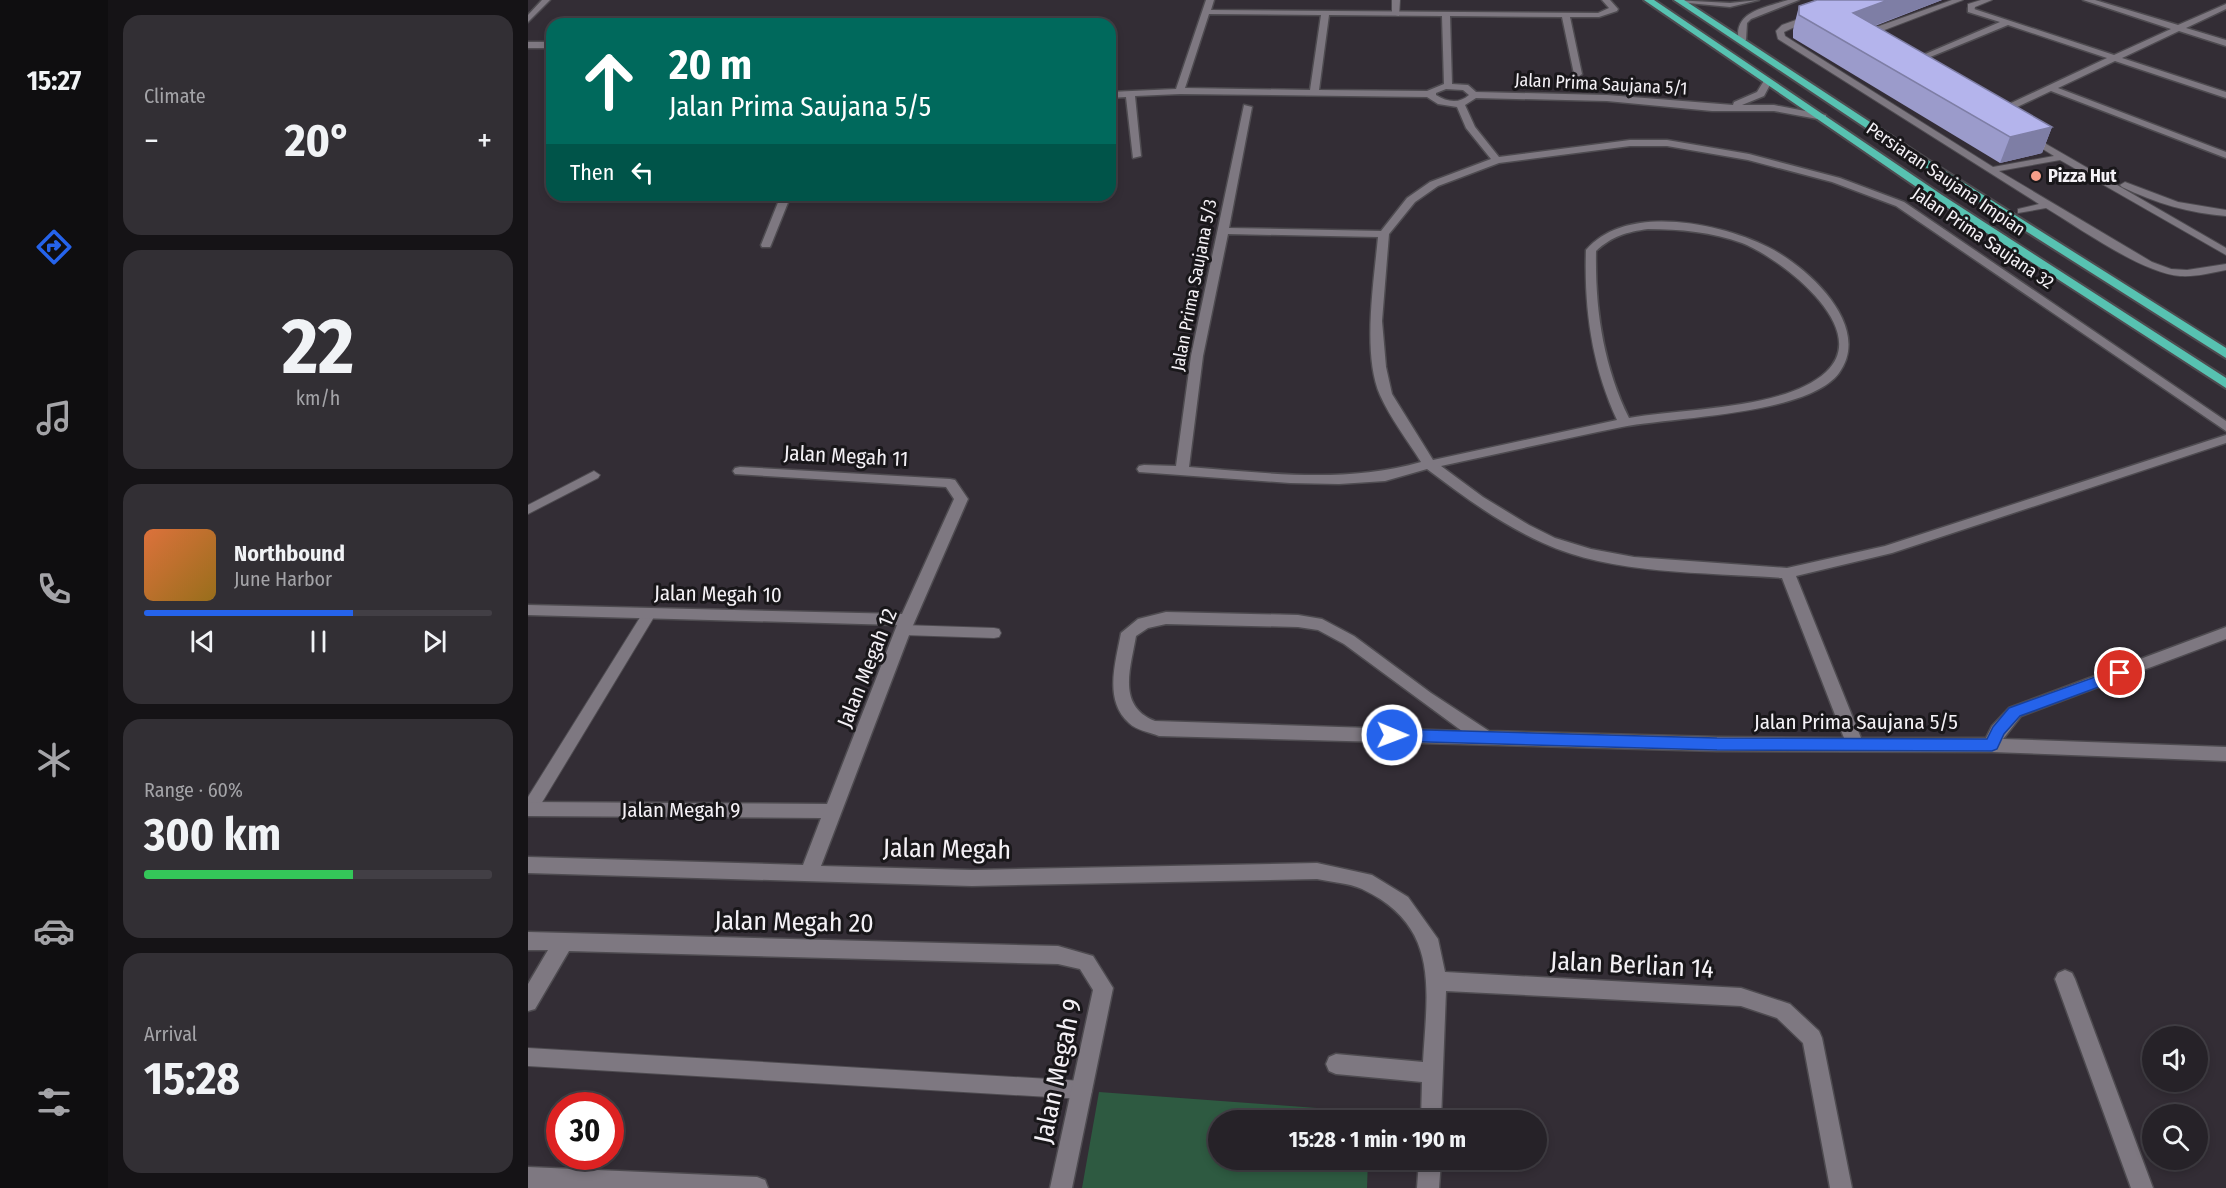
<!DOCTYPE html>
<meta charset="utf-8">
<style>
body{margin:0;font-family:"Fira Sans Condensed",sans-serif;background:#322f34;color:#f1f3f6;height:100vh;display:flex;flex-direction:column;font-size:22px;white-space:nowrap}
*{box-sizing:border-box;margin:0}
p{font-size:20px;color:#a4a4a8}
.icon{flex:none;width:33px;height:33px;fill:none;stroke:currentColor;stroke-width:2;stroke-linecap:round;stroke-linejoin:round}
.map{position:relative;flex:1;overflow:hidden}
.side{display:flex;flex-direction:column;gap:15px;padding:15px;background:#151316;width:420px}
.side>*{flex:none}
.top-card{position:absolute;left:18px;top:18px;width:570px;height:183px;border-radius:18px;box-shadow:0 3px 9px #0003,0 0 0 2px #423f45;background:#00695c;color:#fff;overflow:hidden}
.tools{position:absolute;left:1614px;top:1026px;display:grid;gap:12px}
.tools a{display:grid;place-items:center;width:66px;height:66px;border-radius:50%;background:#262228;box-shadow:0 3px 9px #0003,0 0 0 2px #423f45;font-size:30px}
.speed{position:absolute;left:18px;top:1092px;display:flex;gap:12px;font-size:30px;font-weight:700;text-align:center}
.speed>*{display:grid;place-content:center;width:78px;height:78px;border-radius:50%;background:#262228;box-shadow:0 3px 9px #0003,0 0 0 2px #423f45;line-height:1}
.speed .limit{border:9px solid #d22;background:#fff;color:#111}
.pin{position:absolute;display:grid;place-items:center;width:51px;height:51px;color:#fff;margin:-26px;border:3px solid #fff;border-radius:50%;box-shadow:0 2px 6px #0007}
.me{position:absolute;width:66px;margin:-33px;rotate:91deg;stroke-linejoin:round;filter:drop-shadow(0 0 4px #0008)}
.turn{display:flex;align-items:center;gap:21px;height:126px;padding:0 24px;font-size:27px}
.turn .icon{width:78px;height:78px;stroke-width:2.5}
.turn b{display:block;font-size:42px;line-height:51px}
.then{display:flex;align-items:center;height:57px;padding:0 24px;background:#0003;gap:12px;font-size:22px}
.big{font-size:45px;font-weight:700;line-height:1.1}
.side .card{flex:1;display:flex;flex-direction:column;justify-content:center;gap:9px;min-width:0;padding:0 21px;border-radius:18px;background:#322f34}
.side .dial{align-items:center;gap:0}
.dial b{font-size:78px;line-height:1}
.song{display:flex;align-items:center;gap:18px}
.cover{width:72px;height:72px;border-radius:9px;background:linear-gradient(135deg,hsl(20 70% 55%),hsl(40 70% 35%))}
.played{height:6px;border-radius:3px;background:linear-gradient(90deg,#2563eb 60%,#423f45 60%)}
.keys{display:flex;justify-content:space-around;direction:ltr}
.heat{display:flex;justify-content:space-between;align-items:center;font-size:33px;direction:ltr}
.charge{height:9px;border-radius:4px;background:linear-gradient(90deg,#34c759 60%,#423f45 0)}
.trip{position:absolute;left:680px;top:1110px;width:339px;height:60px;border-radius:30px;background:#262228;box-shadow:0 3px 9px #0003,0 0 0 2px #423f45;font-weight:700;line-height:60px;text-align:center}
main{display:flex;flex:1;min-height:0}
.dock{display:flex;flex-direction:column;width:108px;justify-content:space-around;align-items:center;background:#0f0e10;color:#a4a4a8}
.dock .icon{width:42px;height:42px}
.dock .active{color:#2563eb}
.dock b{font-size:27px;color:#f1f3f6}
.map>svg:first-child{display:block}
.green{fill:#2e5a41}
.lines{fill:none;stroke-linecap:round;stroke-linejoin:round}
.service-casing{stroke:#4e4b50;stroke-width:2}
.minor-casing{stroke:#4e4b50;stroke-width:3}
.tertiary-casing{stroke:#4e4b50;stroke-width:3}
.trunk-casing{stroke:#4e4b50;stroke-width:4}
.service{fill:#7e7881;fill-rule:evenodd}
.minor{fill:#7e7881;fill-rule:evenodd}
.tertiary{fill:#7e7881;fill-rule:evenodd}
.trunk{fill:#57c2b1;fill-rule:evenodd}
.wall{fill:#9b9bcb}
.shaded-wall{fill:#7e7ea5}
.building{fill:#b4b4ec;stroke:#7e7ea5;stroke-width:1.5}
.route{fill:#2563eb;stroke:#184099;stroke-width:1.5}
.poi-dot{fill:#f49e89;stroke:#19171a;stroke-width:2}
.labels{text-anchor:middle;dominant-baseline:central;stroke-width:6;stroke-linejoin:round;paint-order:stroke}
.far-street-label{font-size:18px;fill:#f4f1f6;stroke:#19171a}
.far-poi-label{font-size:18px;font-weight:bold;fill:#f4f1f6;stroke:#19171a;text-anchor:start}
.street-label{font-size:21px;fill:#f4f1f6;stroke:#19171a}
.near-street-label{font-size:26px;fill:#f4f1f6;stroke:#19171a}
</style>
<main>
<nav class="dock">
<b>15:27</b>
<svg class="icon active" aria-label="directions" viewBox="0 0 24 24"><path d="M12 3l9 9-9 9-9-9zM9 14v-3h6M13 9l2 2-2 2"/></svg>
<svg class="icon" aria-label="music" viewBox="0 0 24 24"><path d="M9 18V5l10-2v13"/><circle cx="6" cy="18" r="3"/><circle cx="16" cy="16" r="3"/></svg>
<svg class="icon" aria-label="phone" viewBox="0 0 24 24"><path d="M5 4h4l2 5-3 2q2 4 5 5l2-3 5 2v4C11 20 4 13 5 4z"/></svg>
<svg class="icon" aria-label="climate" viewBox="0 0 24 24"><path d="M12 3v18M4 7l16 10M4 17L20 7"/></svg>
<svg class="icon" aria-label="car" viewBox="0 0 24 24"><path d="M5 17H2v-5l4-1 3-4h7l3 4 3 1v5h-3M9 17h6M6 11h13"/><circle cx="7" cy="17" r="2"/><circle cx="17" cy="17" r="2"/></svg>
<svg class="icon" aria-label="filters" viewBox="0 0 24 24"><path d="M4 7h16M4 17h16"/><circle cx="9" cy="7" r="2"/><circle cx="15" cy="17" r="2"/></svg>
</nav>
<section class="side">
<div class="card"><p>Climate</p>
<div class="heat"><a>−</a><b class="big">20°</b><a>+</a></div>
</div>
<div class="card dial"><b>22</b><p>km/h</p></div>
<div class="card">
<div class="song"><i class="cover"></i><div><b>Northbound</b><p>June Harbor</p></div></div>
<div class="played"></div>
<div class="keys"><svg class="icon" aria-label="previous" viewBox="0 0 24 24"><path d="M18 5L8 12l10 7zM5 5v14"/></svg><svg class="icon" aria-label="pause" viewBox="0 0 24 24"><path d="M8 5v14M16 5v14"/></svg><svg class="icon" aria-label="next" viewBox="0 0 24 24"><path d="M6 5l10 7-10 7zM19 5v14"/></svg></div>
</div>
<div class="card"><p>Range · 60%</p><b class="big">300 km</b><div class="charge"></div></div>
<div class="card"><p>Arrival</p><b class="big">15:28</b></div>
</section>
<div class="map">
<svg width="1698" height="1188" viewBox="0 0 1698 1188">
<rect width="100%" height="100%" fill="#332d35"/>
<path class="green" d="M571 1092 842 1112 841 1120H690V1160H840L839 1188H554Z"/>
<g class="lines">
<defs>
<path id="service" d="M864 0H872L871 16 864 14Z
M1424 0H1435L1346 34 1342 40 1335 38 1340 30Z
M1453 0H1464L1447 7 1446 12H1440V4Z
M1279 16 1286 18 1256 32 1257 36 1465 167 1526 156 1499 139 1506 137 1698 248V255L1532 160 1471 171 1624 262 1643 269 1659 270 1698 264V270C1683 273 1668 277 1652 276 1614 273 1553 229 1518 208L1490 213V209L1511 204 1250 39 1248 31 1254 25Z
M1597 182 1650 202 1698 210V216C1661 213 1627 203 1594 187L1592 185Z
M66 471 72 475 70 478 0 514V505Z
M121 609 128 614 126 617 7 814 0 815V797L116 611Z
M375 625 466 628 471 629 473 633 471 637 466 638 375 635 370 634 368 630 370 626Z
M0 1048 555 1081 562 1083 564 1090 562 1097 555 1099 0 1066Z"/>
<path id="minor" d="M14 0H22L0 22V15Z
M678 0H686L683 10 1070 13 1081 8 1074 0H1082L1090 9 1089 11 1071 17H1042L1054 74 1050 77 1046 74 1034 17 922 16 924 84 940 85 948 92 1079 95 1205 105 1206 102 1229 92 1237 79 1240 78 1244 81 1236 96 1214 105H1246L1298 115V119L1295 120 1246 111H1184L1079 101 948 98 937 105 947 127 971 157 1102 140H1139L1221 154 1312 178 1376 202 1698 421V431L1368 206 1304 182 1220 160 1139 146H1102L971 163 910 186 887 202 861 234 854 321 858 367 864 394 905 460 1089 420C1064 366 1056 310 1058 250 1098 203 1192 223 1240 247 1280 267 1345 326 1311 373 1280 415 1145 417 1094 427 1034 439 974 453 913 466L955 497 1001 525 1027 538 1063 549 1106 557 1259 568 1357 546 1698 435V443L1364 553 1268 576 1333 738H1458L1464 726 1481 708 1698 627V639L1493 716 1475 739 1698 747V761L1464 752 1189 751 631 736C621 732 608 730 601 723 575 700 588 661 593 633L610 619 638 612 770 615 794 619 826 636 903 693 961 731 1189 737 1316 738 1254 578C1179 572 1083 575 1015 543 973 524 936 497 899 469L857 481 811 484 762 483 611 472 609 469 611 466 616 465 648 466 663 356 716 105 724 107 701 228 853 231 879 198 902 182 963 159 938 128 929 107 910 104 899 97 652 94 607 96 613 156 605 158 598 97 582 98V92L648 89ZM681 14 793 15 782 90 657 88ZM801 15 914 16 916 84 899 91 791 90ZM918 89 935 90 941 95C931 104 919 102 908 95V93ZM1120 229C1152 229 1184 232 1214 243 1250 257 1346 328 1298 372 1257 410 1155 408 1101 418 1075 365 1067 309 1068 251 1084 236 1099 232 1120 229ZM700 234 850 237C846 281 834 354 852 395 862 418 880 441 893 462 815 484 741 473 661 467L675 356ZM638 624 770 627 790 630 816 644 934 731 627 721C588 706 603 667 608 636L620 628Z
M1555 0H1567L1650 25 1698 4V9L1658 28 1698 40V46L1651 31 1594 58 1698 92V98L1587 61 1530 88 1698 152V158L1523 91 1489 107H1483V103L1579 58 1480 25 1390 62V67H1384L1381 61 1472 22 1440 12V8H1443L1586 55 1643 29Z
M0 42H24V48H0Z
M253 195H263L243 245 242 247H234L233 245Z
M212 467 422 479 427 480 440 499 383 630 293 866 444 870 789 863 844 875 880 897 910 939 917 972 1213 988 1262 1004 1291 1031 1294 1038 1324 1188H1302L1275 1043 1249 1018 1213 1006 918 991 913 1120H893L894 1082 808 1074 801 1071 798 1064 801 1057 808 1054 895 1062C899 990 913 926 834 889 821 883 803 882 789 879L444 886 0 873V857L275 865 293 818 0 816V802L299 804 369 625 0 615V605L374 614 426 499 418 487 207 474 205 471 207 468Z
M0 932 530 946 565 956 585 988 544 1188H522L565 990 552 969 530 964 41 951 7 1009 0 1011V984L20 950H0Z
M1537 970 1544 973 1547 979 1625 1188H1603L1527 979 1530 973Z
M891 1160H913L911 1188H889Z
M0 1167 229 1177 237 1180 240 1188H0Z"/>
<path id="tertiary" d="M1146 0 1202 3 1231 0 1202 7 1150 2Z
M1260 0H1271L1223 19 1219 23 1218 40 1211 42C1204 11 1237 8 1260 0Z"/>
<path id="trunk" d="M1116 0H1126L1414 195 1698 378V388L1406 199Z
M1146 0H1156L1403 162 1698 348V358L1395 166Z"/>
</defs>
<use href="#service" class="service-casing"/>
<use href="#minor" class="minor-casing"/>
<use href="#tertiary" class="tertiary-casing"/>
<use href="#trunk" class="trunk-casing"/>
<use href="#service" class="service"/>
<use href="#minor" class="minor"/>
<use href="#tertiary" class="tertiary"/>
<use href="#trunk" class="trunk"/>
</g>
<path class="wall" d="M1289 0H1414L1347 26 1524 127 1514 153 1472 163 1265 38V30L1271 6Z"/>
<path class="shaded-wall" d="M1360 0H1414L1319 36 1325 13Z
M1524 127 1514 153 1472 163 1482 137Z"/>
<path class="building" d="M1289 0H1360L1325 13 1524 127 1482 137 1271 15V6Z"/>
<path class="route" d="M1592 668 1598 669 1600 673 1598 677 1492 716 1476 734 1469 749 1464 751 1189 750 864 741 859 740 857 735 859 731 864 729 1189 738 1459 739 1465 727 1481 708Z"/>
<circle class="poi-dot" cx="1508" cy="176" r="6"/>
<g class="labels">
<g class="far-street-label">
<text transform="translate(1073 84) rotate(3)">Jalan Prima Saujana 5/1</text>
<text transform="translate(1418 179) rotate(34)">Persiaran Saujana Impian</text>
<text transform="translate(1455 238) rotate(34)">Jalan Prima Saujana 32</text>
<text transform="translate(666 285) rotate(-79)">Jalan Prima Saujana 5/3</text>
</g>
<g class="far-poi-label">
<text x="1520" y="176">Pizza Hut</text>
</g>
<g class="street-label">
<text transform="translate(318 456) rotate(3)">Jalan Megah 11</text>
<text transform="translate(190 594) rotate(1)">Jalan Megah 10</text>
<text transform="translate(339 668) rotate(-68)">Jalan Megah 12</text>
<text x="1328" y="722">Jalan Prima Saujana 5/5</text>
<text x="153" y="810">Jalan Megah 9</text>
</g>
<g class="near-street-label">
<text transform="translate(419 849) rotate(1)">Jalan Megah</text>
<text transform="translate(266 922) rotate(1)">Jalan Megah 20</text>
<text transform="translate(1104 965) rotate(3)">Jalan Berlian 14</text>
<text transform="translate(530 1071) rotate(-78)">Jalan Megah 9</text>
</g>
</g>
</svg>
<div class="tools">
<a><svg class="icon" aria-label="sound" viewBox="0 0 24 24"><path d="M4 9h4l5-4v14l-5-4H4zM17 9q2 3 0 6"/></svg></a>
<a><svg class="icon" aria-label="search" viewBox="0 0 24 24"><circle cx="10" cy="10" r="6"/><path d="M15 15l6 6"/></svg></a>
</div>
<div class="speed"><div class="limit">30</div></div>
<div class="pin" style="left:1592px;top:673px;background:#d93025"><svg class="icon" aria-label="arrive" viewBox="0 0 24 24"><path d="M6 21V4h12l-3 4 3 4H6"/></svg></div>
<svg class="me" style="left:864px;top:735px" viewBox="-20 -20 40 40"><circle r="17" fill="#2563eb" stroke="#fff" stroke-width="3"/><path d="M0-11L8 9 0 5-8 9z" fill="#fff"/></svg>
<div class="trip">15:28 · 1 min · 190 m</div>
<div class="top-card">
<div class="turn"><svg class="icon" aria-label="ahead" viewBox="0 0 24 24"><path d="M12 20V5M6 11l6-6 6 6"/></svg><div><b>20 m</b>Jalan Prima Saujana 5/5</div></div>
<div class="then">Then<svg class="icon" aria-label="left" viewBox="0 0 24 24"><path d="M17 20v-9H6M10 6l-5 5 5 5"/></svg></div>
</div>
</div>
</main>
